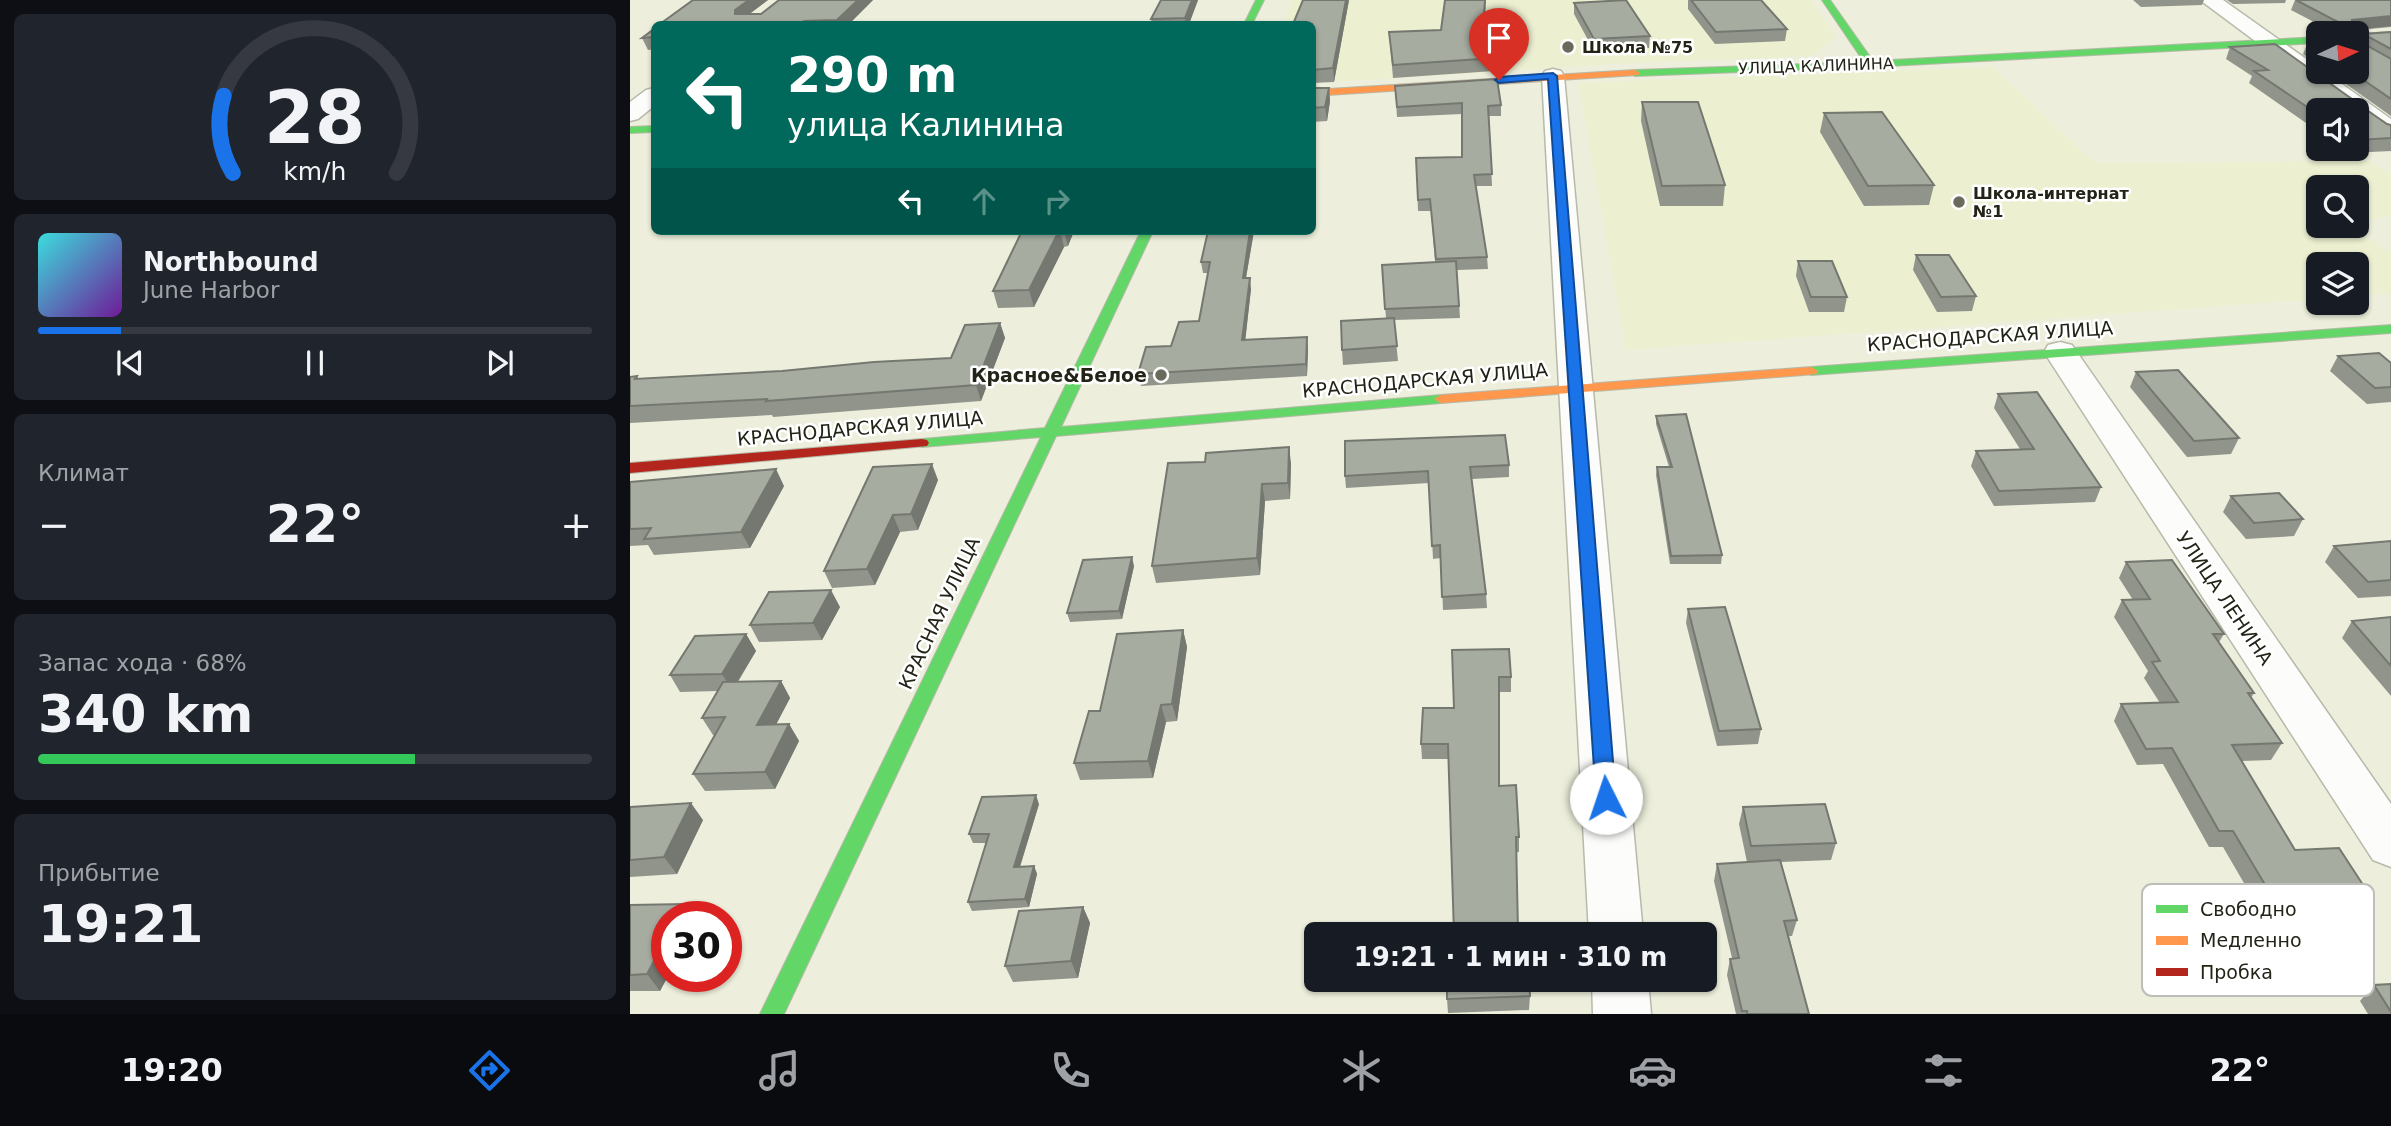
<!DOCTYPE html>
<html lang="ru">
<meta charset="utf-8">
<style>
body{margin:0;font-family:"DejaVu Sans",sans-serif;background:#20242c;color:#f1f3f6;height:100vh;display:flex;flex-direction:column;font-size:26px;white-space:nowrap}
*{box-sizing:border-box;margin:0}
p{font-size:23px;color:#9ea1a6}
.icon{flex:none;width:38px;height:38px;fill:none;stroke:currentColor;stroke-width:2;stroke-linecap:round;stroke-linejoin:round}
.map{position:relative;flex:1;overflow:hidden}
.details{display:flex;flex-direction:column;gap:14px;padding:14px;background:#0d0f14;width:630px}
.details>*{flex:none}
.banner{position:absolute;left:21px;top:21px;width:665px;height:214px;border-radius:10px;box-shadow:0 2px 5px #0004;background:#00695c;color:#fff;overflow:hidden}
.needle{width:46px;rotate:86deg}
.fabs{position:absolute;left:1676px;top:21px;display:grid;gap:14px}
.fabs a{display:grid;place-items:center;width:63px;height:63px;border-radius:10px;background:#171b24;box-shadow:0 2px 5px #0004;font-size:35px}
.speed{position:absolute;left:21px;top:901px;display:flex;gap:14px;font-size:35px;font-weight:700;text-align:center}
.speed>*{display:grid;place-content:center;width:91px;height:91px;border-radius:50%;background:#171b24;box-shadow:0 2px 5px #0004;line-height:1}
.speed .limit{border:10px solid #d22;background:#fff;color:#111}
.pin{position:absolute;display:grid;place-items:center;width:60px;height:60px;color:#fff;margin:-72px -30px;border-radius:50% 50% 50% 0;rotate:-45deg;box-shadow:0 0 7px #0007}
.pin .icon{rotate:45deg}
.me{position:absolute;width:77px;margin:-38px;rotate:356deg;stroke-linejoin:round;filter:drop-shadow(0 0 5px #0008)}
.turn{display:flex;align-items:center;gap:24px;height:147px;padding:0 21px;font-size:32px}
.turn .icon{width:91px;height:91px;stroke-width:2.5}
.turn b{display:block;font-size:49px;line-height:60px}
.lanes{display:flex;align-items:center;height:66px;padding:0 21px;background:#0003;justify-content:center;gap:35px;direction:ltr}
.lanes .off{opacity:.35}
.big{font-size:52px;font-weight:700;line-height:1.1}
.details .card{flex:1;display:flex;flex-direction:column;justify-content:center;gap:10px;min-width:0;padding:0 24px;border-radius:10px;background:#20242c}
.details .dial{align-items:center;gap:0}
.dial svg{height:182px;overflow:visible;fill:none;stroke:#363941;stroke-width:7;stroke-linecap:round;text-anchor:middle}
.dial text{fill:#f1f3f6;stroke:none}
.song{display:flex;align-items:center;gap:21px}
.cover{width:84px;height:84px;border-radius:10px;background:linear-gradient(135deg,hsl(180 70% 55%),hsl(280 70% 35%))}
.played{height:7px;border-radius:4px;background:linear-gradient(90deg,#1a73e8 15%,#363941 15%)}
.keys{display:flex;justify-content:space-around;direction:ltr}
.heat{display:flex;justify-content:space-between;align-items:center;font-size:38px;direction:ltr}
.charge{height:10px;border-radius:5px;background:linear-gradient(90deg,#34c759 68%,#363941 0)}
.trip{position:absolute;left:674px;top:922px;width:413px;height:70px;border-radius:10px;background:#171b24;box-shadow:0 2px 5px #0004;font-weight:700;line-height:70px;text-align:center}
.menu{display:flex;height:112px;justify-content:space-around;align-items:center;background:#090b0e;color:#9ea1a6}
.menu .icon{width:49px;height:49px}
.menu .on{color:#1a73e8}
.menu b{font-size:32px;color:#f1f3f6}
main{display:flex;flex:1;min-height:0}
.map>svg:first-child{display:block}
.built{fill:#ecf0d0}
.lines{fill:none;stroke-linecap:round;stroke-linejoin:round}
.street-casing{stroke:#b7b9aa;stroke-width:3}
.fast-casing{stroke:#b7b9aa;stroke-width:2}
.slow-casing{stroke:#b7b9aa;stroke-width:2}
.jam-casing{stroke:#b7b9aa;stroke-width:2}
.street{fill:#fcfdfa;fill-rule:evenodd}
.fast{fill:#63d668;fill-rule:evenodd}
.slow{fill:#ff974d;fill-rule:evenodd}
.jam{fill:#b3261e;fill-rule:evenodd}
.wall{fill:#90948a}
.shaded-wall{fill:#757870}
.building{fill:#a7aca0;stroke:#757870;stroke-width:2}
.route{fill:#1a73e8;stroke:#114b97;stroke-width:2}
.poi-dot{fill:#6a6b5c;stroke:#fff;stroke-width:2.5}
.labels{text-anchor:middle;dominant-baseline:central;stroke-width:5;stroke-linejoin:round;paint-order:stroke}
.far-poi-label{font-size:16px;font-weight:bold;fill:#232417;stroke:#fff;text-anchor:start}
.far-street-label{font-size:16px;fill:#232417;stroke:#fff}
.street-label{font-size:19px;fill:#232417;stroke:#fff}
.poi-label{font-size:19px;font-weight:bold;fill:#232417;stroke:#fff;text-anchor:end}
.key{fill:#fff;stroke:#bdbdb9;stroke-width:2}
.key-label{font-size:19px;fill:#232417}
</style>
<main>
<section class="details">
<div class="card dial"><svg viewBox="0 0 100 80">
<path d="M14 69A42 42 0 1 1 86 69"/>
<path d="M14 69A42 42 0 0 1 10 35" stroke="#1a73e8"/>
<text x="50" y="56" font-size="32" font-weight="700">28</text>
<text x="50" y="72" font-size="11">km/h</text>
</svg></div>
<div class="card">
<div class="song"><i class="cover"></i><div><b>Northbound</b><p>June Harbor</p></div></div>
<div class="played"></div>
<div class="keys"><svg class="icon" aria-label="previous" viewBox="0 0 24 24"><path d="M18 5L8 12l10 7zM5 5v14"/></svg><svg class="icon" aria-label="pause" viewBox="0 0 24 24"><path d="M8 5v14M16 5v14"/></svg><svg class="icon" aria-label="next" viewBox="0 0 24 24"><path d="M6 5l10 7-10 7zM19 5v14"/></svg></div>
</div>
<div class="card"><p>Климат</p>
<div class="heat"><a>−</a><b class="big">22°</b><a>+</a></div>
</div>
<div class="card"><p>Запас хода · 68%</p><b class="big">340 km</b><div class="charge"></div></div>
<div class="card"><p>Прибытие</p><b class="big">19:21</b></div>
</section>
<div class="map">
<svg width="1761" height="1014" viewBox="0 0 1761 1014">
<rect width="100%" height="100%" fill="#edefdc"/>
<path class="built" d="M662 0H1181L1206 37 1182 56 1001 63 683 83 682 24H653Z
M1363 67 1465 163 1739 161 1761 174V216L1727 221V187H1689V226H1720L1761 253V293L1727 296V264H1689V299L996 350 948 83Z"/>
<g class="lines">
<defs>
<path id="street" d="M1570 0H1593L1689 68V72H1695L1761 119V137L1752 135 1727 117V110H1718Z
M923 69 931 71 934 76 1013 934H959L912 76 915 71Z
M24 88V106L8 119 0 121V102L16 90Z
M1430 342 1442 345 1761 804V867L1743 860 1414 352 1418 345Z
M962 980H1018L1021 1014H963Z"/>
<path id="fast" d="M626 0H634L622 24H614Z
M1192 0H1200L1243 61 1689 37V43L1240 67 1005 76 1000 73 1005 70 1234 62Z
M1761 32V38L1727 40V34Z
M24 126V132L0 133V127Z
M511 231H523L431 427 811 395 818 399 811 403 426 436 154 1014H130L411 437 292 447 285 443 292 439 415 428Z
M1761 325V333L1181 375 1174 371 1181 367Z"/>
<path id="slow" d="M1005 70 1010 73 1008 75 682 96V90Z
M1181 367 1188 371 1186 374 811 403 804 399 811 395Z"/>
<path id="jam" d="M292 439 297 440 299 443 297 446 0 473V463Z"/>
</defs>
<use href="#street" class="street-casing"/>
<use href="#fast" class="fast-casing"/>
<use href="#slow" class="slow-casing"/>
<use href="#jam" class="jam-casing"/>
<use href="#street" class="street"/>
<use href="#fast" class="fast"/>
<use href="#slow" class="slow"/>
<use href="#jam" class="jam"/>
</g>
<path class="wall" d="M63 0H138L119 14H131L149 0H243L219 24H30Z
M531 0H568L559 24H522L521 19Z
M719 0 704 82 682 83V24Z
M815 0H856L854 30 864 58V71L763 78 759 32 811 30Z
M1058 0H1131L1157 29 1155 41 1085 44 1058 9Z
M1503 0H1574L1572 5 1511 7Z
M1597 0H1656L1655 3 1603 4Z
M1665 0H1761V27L1729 30 1727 38V33H1705L1661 10Z
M944 3 1020 36 1019 48 964 51 944 14Z
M24 29V49L18 50 12 38Z
M1761 32V116L1699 72H1727L1730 42 1733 34Z
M1689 41V67L1673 54 1678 42Z
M1600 47 1731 106 1757 124 1761 125V151L1719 153 1713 149H1727V110H1689V132L1619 83 1622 76 1596 59Z
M765 86 871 105V116H859L862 186H846L857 257 858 269 827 270 830 318 764 320 768 361 713 365 712 350 756 318 752 265 805 262 801 211H788L786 158 832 157V114L767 117Z
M682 88H699L700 101 697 121 682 122Z
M1012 102 1095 185 1093 206H1030L1011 121Z
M1194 113 1304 185 1299 205 1234 206 1190 132Z
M392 231H444L438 246 434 247 404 307 368 308 363 291Z
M624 231 616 278 621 289 615 340 678 348 677 376 511 386 508 374 569 321 578 273H573L571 262Z
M1286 255 1346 296 1342 311 1307 312 1283 270Z
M1168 261 1217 297 1214 312H1179L1166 276Z
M370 323 375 338 351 401 143 417 142 415 0 423V377L7 376 9 379 152 371 321 358Z
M1708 356 1761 363V402L1737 404 1700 371Z
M1506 372 1609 438 1601 454 1557 457 1500 387Z
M1368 394 1471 487 1465 502 1364 506 1341 466 1346 451 1390 449 1364 408Z
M1026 416 1092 555 1091 564H1040L1026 475 1027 467H1039L1026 424Z
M661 463 660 499 635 501 630 575 526 583 522 566Z
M879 465V477L842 479 856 594 857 608 813 610 811 558 803 559 799 483 716 488 715 476Z
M308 480 288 530 270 532 245 585 202 588 194 571Z
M0 482 154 486 120 548 24 555 18 545 0 546Z
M1601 496 1673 519 1664 536 1616 539 1593 512Z
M1761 541V596L1728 598 1695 562 1704 546Z
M1496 562 1594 634 1589 642 1624 693 1621 698 1652 743 1641 760 1612 761 1665 850 1739 894 1726 910 1632 914 1593 847H1579L1533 764 1507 765 1484 721 1491 704 1530 703 1514 678 1518 671 1484 617 1492 600H1503L1489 578Z
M504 566 492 619 440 622 437 613Z
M210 607 192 640 129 642 120 625Z
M1058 609 1131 729 1128 744 1087 746 1056 623Z
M1761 617V696L1712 638 1722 621Z
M553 630 557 647 547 721 536 722 523 778 450 780 444 763 470 711Z
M116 634 126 651 108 682 151 681 160 698 146 724H159L169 741 145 789 75 791 63 774 85 735H83L72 718 88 691 50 692 40 675Z
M822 650 881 677V692H869V786L889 837V852H886L818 759H792L791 744 824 708Z
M409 804 390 867 404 866 407 874 399 907 342 911 338 902 356 843H343L339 834Z
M0 807 73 820 47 874 0 877Z
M1113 807 1206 843 1201 860 1151 862 1167 920 1162 936H1159L1179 1014H1106L1097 975 1100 959 1102 958 1084 881 1087 864 1117 862 1109 824Z
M55 904 65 917H37V976H38L30 991H0V905Z
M453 907 460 923 448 978 383 982 375 966Z
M1761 984V1014H1738L1730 1001 1744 985Z
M900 996 899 1010 818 1013 817 999Z"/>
<path class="shaded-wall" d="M119 0H138L109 22 105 14V10Z
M228 0H243L219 24H209L207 20Z
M562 0H568L559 24H556L555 18Z
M716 0H719L704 82 703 68Z
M1761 16V26L1725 30 1719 27 1722 20Z
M699 88 700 101 697 121 695 107Z
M430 231 434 247 404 307 399 290Z
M434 231H444L438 246Z
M620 231H624L614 289 613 278Z
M620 278 621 289 614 352 612 340Z
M370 323 375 338 351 401 346 385Z
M677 337 678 348 677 376 676 364Z
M659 447 661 463 660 499 658 483Z
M302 464 308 480 288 530 281 514Z
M146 469 154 486 120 548 111 532Z
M632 484 635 501 630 575 627 558Z
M263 515 270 532 245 585 237 569Z
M502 557 504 566 492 619 489 611Z
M201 590 210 607 192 640 183 623Z
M553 630 557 647 547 721 542 704Z
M116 634 126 651 102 690 92 674Z
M151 681 160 698 137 742 127 725Z
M531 705 536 722 523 778 518 761Z
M159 724 169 741 145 789 135 772Z
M406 795 409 804 387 876 384 867Z
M61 803 73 820 47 874 34 857Z
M404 866 407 874 399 907 395 899Z
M55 904 65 917H48Z
M453 907 460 923 448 978 441 961Z
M37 937V976H38L30 991 17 974Z"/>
<path class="building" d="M63 0H119L105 10V14H131L149 0H228L207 20 174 21 170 24H30Z
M531 0H562L555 18 521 19Z
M673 0H716L703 68 682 70V24H663Z
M815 0H855L853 30 860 32 864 58 763 65 759 32 811 30Z
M996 0 1020 36 964 39 944 3Z
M1061 0H1131L1157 29 1086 32Z
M1666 0H1761V16L1722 20V24L1729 25V33Z
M24 29V37L12 38Z
M1761 32V49L1733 34Z
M1727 40 1761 59V99L1722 72H1727Z
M1689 41V50L1678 42Z
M1645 44 1722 99 1730 100 1731 106 1757 124 1761 125V138L1727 140V110H1689V115L1624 71 1638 70 1600 47Z
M867 79 871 105 858 106 862 174 844 175 857 257 806 259 800 199 788 200 786 158 832 157V103L767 107 765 86Z
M682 88H699L695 107 682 108Z
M1012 102H1068L1095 185 1032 186Z
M1252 112 1304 185 1238 186 1194 113Z
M392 231H429L399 290 363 291Z
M578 231H620L613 278H620L612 340 677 337 676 364 508 374 516 347 541 346 549 322 569 321 580 262H571Z
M1286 255H1319L1346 296 1311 297Z
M826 261 829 306 755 309 752 265Z
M1168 261H1202L1217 297H1181Z
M764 318 767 346 712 350 711 321Z
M370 323 346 385 136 401 137 399 0 406V377L7 376 5 379 152 371 244 362 321 358 335 325Z
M1749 353 1761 363V387L1745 388 1708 356Z
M1548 370 1609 438 1564 441 1506 372Z
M1407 392 1471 487 1369 491 1346 451 1404 449 1368 394Z
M1056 414 1092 555 1041 556 1027 467H1042L1026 416Z
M875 435 879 465 840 467 856 594 812 597 810 545 802 546 798 471 715 476V441Z
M659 447 658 483 632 484 627 558 522 566 538 463 575 462 576 453Z
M302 464 281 514 263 515 237 569 194 571 243 467Z
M146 469 111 532 14 539 21 528 0 529V482Z
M1649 493 1673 519 1624 523 1601 496Z
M1761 541V580L1738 582 1704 546Z
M502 557 489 611 437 613 453 560Z
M1542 560 1594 634H1583L1624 693H1618L1652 743 1602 745 1665 850 1709 848 1739 894 1643 898 1603 831H1589L1542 748 1516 749 1491 704 1548 702 1522 662 1530 661 1492 600 1520 599 1496 562Z
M201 590 183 623 120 625 139 592Z
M1095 607 1131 729 1089 731 1058 609Z
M1761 617V666L1722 621Z
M553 630 542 704 531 705 518 761 444 763 459 711H470L487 634Z
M116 634 92 674 40 675 65 636Z
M879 649 881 677H869V786L886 785 889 837H886L888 932 896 931V934H816H824L818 744H791L793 708H824L822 650Z
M151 681 127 725 159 724 135 772 63 774 95 717 72 718 93 682Z
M406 795 384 867 404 866 395 899 338 902 359 834H339L352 797Z
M61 803 34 857 0 860V807Z
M1195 804 1206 843 1121 846 1113 807Z
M1150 860 1167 920 1154 921 1179 1014H1117V1011H1112L1100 959 1109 958 1087 864Z
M55 904 48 917H37V937L17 974 0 975V905Z
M453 907 441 961 375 966 389 911Z
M817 980H899L900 996 817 999Z
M1761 984V1012L1744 985Z"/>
<path class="route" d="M923 73 927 76 986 798 983 804 976 806 969 804 966 798 918 79 869 83 865 80 869 77Z"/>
<g class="poi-dot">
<circle cx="938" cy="47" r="7"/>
<circle cx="1329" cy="202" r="7"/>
<circle cx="531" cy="375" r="7"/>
</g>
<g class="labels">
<g class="far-poi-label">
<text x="952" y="47">Школа №75</text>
<text x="1343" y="193">Школа-интернат<tspan x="1343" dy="18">№1</tspan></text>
</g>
<g class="far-street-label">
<text transform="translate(1186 66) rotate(-2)">УЛИЦА КАЛИНИНА</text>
</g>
<g class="street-label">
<text transform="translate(1360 336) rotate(-4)">КРАСНОДАРСКАЯ УЛИЦА</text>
<text transform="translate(795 380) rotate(-5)">КРАСНОДАРСКАЯ УЛИЦА</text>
<text transform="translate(230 428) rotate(-5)">КРАСНОДАРСКАЯ УЛИЦА</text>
<text transform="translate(1595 598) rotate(56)">УЛИЦА ЛЕНИНА</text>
<text transform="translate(309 613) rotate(-65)">КРАСНАЯ УЛИЦА</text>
</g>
<g class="poi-label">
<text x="517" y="375">Красное&amp;Белое</text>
</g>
</g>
<rect x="1512" y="884" width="232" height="112" rx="10" class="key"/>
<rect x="1526" y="905" width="32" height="8" fill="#63d668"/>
<rect x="1526" y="936" width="32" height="9" fill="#ff974d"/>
<rect x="1526" y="968" width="32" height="8" fill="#b3261e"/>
<g class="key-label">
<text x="1570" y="916">Свободно</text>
<text x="1570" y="947">Медленно</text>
<text x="1570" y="979">Пробка</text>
</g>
</svg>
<div class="fabs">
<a><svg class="needle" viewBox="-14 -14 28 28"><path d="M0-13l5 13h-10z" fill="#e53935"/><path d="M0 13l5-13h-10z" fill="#9ea1a6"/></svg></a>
<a><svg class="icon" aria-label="sound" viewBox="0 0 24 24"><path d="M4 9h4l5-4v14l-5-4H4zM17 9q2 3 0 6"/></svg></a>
<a><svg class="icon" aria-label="search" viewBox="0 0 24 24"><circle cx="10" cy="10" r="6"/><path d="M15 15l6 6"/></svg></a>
<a><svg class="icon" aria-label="layers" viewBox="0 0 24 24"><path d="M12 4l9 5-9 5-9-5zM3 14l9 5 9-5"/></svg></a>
</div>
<div class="speed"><div class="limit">30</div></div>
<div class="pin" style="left:869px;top:80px;background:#d93025"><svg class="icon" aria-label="arrive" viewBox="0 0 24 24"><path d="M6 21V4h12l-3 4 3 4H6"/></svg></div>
<svg class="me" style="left:976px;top:798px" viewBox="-20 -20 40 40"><circle r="19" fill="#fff"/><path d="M0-13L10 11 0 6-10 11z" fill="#1a73e8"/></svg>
<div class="trip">19:21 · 1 мин · 310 m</div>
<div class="banner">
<div class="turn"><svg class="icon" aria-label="left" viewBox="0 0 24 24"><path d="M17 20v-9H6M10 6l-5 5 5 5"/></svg><div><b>290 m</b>улица Калинина</div></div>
<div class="lanes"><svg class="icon" aria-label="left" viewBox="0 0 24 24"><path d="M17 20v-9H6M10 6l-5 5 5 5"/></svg><svg class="icon off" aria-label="ahead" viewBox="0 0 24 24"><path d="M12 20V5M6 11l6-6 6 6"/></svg><svg class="icon off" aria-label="right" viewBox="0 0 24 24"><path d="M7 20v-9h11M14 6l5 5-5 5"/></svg></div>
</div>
</div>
</main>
<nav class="menu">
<b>19:20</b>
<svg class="icon on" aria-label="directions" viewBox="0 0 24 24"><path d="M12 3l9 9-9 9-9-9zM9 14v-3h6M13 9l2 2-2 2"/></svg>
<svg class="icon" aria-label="music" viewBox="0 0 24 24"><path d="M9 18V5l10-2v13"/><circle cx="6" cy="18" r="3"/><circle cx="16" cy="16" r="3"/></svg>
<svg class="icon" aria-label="phone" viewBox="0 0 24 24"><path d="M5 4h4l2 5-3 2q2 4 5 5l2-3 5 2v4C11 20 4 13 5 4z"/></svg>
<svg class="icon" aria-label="climate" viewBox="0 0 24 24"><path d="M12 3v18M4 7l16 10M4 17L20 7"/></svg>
<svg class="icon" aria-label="car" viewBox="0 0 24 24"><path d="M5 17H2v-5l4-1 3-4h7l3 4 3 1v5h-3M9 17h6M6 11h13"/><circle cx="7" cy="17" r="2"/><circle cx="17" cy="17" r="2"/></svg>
<svg class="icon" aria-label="filters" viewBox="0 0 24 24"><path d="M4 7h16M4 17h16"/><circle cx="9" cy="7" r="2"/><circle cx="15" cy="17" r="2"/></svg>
<b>22°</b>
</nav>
